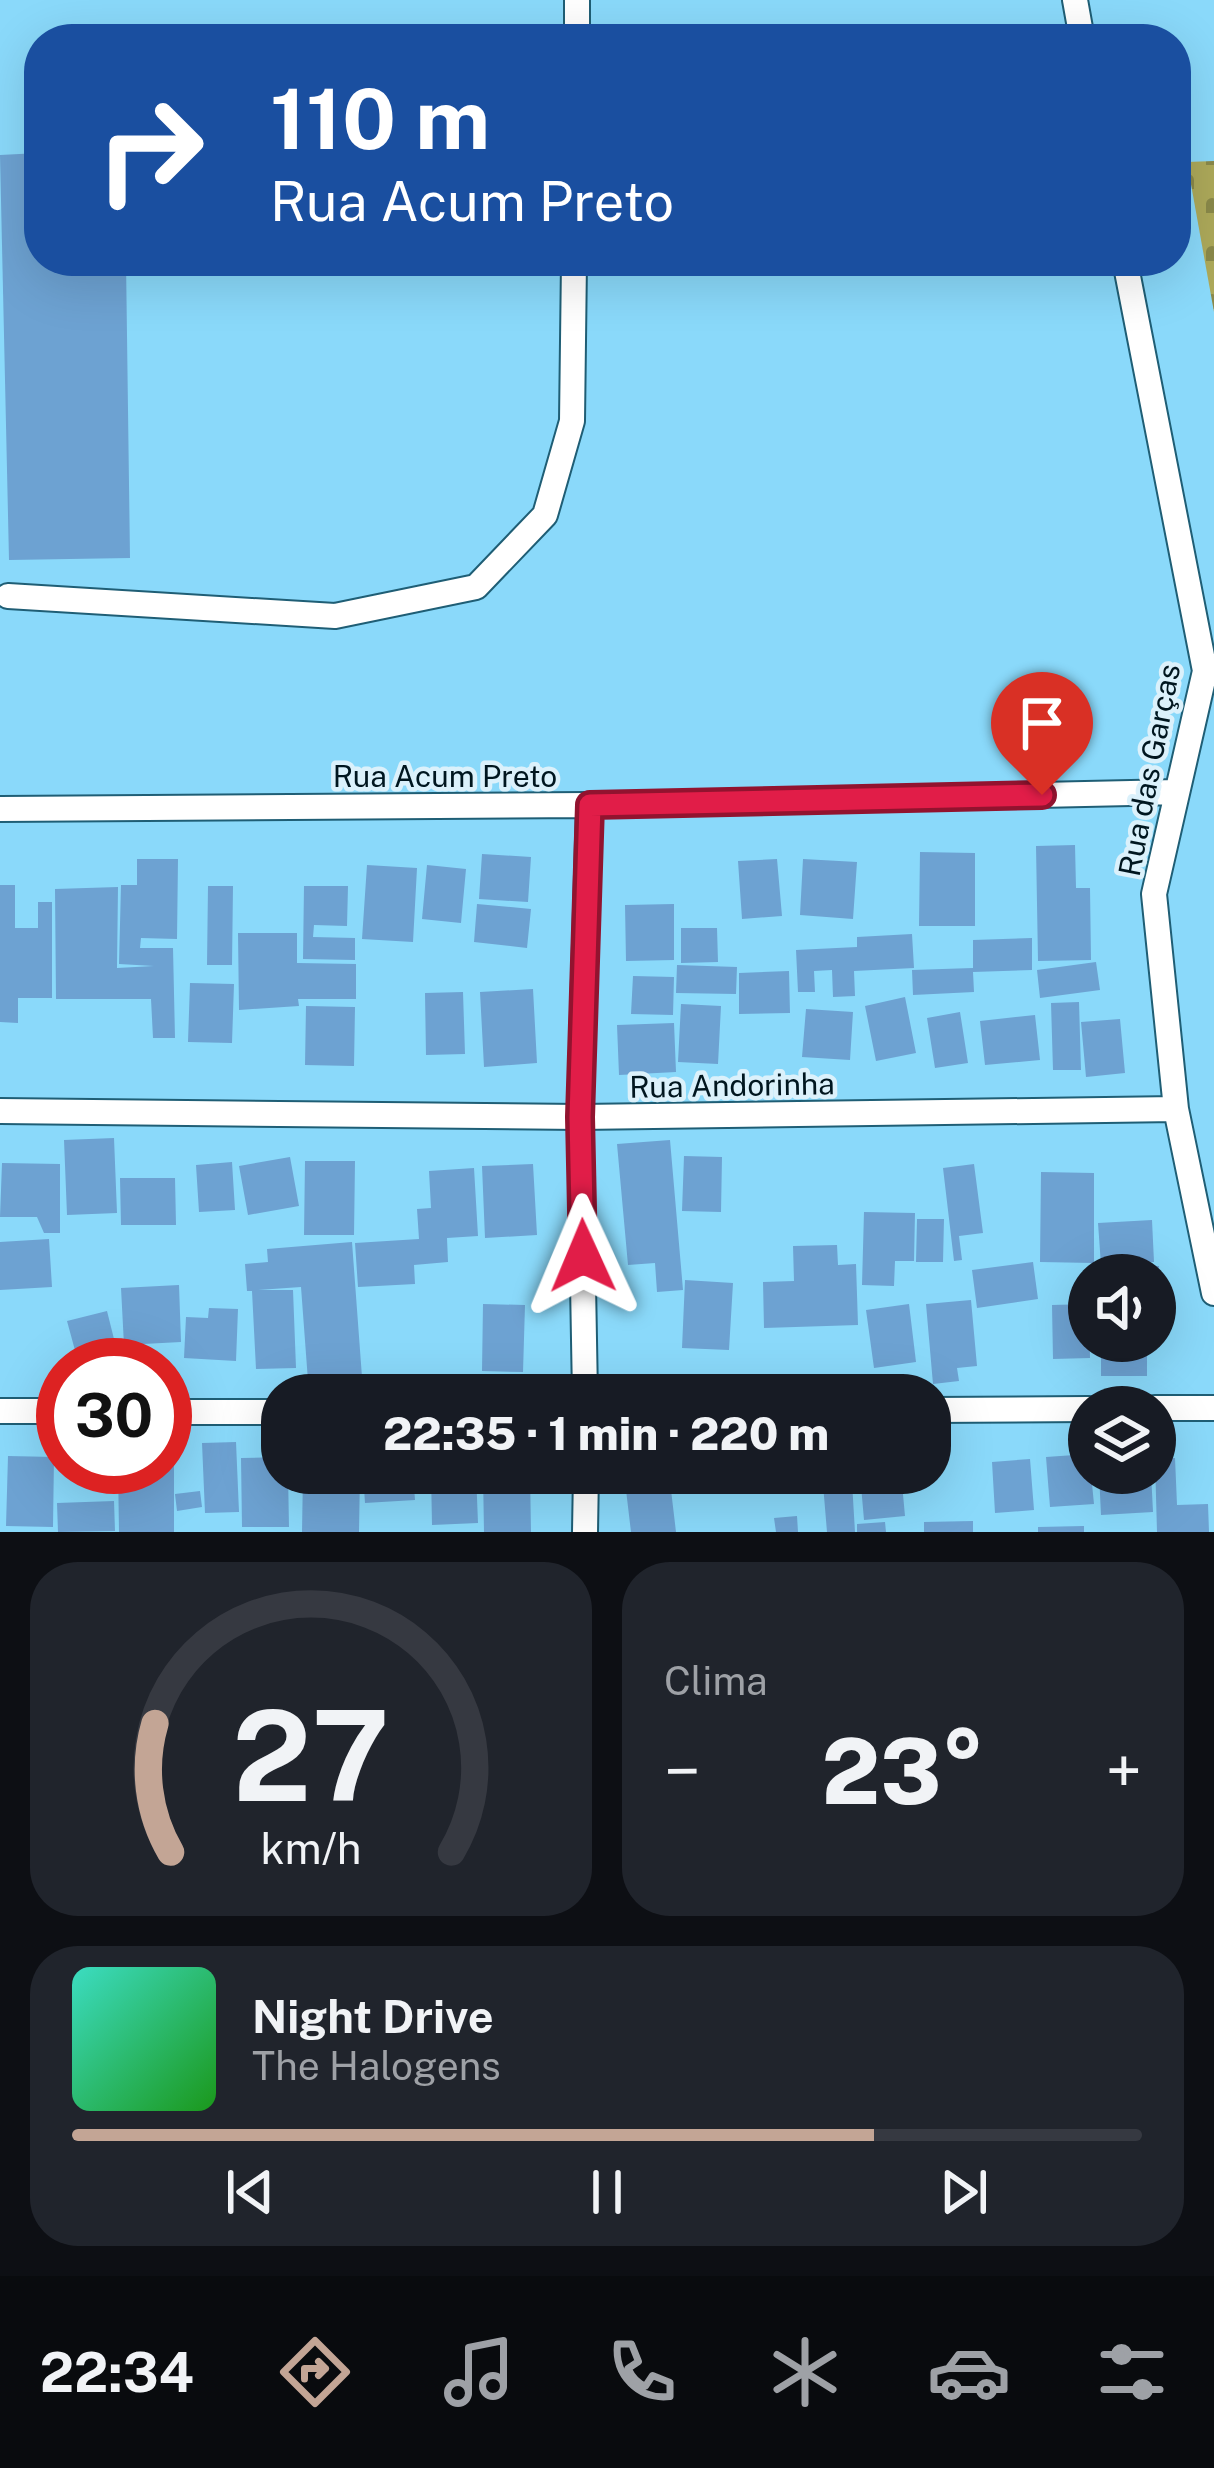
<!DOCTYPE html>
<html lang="pt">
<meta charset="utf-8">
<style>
body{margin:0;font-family:"Public Sans",sans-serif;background:#20242c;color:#f1f3f6;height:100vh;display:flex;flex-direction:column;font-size:45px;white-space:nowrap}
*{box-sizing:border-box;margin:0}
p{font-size:39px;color:#9ea1a6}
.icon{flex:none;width:66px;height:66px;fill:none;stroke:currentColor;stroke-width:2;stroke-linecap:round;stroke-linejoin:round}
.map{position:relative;height:1532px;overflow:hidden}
.panel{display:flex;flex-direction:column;gap:30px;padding:30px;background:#0d0f14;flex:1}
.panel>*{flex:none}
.guide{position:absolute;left:24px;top:24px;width:1167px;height:252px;border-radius:48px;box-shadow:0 12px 48px #0002;background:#1a4fa0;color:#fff;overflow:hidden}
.tools{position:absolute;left:1068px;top:1254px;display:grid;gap:24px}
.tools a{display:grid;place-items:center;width:108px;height:108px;border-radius:50%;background:#171b24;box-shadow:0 12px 48px #0002;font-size:60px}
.speed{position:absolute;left:36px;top:1338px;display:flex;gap:24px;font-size:60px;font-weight:700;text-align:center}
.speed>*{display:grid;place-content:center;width:156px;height:156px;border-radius:50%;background:#171b24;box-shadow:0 12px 48px #0002;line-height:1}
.speed .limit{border:18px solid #d22;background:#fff;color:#111}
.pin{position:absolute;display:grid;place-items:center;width:102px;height:102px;color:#fff;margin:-123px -51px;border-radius:50% 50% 50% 0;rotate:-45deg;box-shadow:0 0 12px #0007}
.pin .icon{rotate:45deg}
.me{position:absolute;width:132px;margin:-66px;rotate:359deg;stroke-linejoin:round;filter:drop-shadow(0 0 9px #0008)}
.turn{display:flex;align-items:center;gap:42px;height:252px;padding:0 48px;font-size:54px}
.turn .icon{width:156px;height:156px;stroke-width:2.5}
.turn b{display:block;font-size:84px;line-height:102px}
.big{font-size:90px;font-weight:800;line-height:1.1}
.panel .widget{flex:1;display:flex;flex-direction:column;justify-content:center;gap:18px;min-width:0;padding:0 42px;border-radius:48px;background:#20242c}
.panel .dial{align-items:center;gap:0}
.dial svg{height:312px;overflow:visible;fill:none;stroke:#363941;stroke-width:7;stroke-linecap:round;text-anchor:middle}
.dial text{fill:#f1f3f6;stroke:none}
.song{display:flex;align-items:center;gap:36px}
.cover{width:144px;height:144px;border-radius:18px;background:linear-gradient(135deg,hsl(170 70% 55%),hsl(120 70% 35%))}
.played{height:12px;border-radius:6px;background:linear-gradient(90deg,#c3a595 75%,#363941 75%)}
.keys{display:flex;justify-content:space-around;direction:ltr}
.heat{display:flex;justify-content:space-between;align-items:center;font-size:66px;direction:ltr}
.panel .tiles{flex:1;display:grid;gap:30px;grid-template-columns:1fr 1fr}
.widget:last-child{grid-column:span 2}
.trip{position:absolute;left:261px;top:1374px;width:690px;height:120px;border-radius:48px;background:#171b24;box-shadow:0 12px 48px #0002;font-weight:800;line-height:120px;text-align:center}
.tabs{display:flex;height:192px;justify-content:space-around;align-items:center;background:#090b0e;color:#9ea1a6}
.tabs .icon{width:84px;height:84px}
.tabs .selected{color:#c3a595}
.tabs b{font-size:54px;color:#f1f3f6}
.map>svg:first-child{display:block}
.cemetery{fill:url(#cemetery-stones)}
.building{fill:#6da2d2}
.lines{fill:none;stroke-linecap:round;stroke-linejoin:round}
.street-casing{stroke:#1f5e75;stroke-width:28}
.street{stroke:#fff;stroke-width:24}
.route-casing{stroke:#92132f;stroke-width:30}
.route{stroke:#e11d48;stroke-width:21}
.labels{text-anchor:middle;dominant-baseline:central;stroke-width:9;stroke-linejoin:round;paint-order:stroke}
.street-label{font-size:30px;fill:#00161f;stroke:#dbf1fb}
</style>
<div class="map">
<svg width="1214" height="1532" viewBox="0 0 1214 1532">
<defs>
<pattern id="cemetery-stones" width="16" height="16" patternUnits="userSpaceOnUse" patternTransform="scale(3)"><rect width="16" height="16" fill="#ada95a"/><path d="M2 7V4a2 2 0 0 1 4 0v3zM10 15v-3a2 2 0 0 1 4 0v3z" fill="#8a894a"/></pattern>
</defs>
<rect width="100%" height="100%" fill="#8ad9fa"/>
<path class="cemetery" d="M1214 161V312L1187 162Z"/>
<path class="building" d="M39 153V261H126L130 558 9 560 0 155Z
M1075 845 1076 888H1090L1091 960 1038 961 1036 846Z
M920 852 975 853V926H919Z
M482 854 531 857 528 902 479 899Z
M137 859H178L177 939 141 938 140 948H173L175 1038H153L151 999H56L55 889 118 887 117 968 154 966 119 964 121 885H137Z
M777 859 782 916 742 919 738 861Z
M803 859 857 862 853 919 800 915Z
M367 865 417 868 413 942 362 939Z
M427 865 466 869 461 923 422 919Z
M0 885H15V928H38V902H52V998H18V1023L0 1022Z
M208 886H233L232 965H207Z
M304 886H348L347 926 314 925 313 937 355 938V960L303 959Z
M477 904 531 909 527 948 474 942Z
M674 904V960L626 961 625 905Z
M681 928H717L718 962 681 963Z
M238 933H297V963L356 964V999H298L299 1006 239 1010Z
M912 934 914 968 854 971 855 996 833 997 832 970 814 971 815 992H798L796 950 857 947V937Z
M1032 938V970L973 972 974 992 913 995 912 970 973 968V940Z
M1096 962 1100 990 1040 998 1037 970Z
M677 965 737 967 736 994 676 993Z
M789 971 790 1013 739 1014V973Z
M633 976 674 977 673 1015 631 1014Z
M190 983 234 984 232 1043 188 1042Z
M533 989 537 1063 484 1067 480 992Z
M463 992 465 1054 426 1055 425 993Z
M905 997 916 1053 876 1061 865 1006Z
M1079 1002 1081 1070H1053L1051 1003Z
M681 1004 721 1006 718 1064 678 1062Z
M306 1006 355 1007 354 1066 305 1065Z
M806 1009 853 1012 850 1060 802 1057Z
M960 1012 968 1063 935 1068 927 1018Z
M1035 1015 1040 1060 985 1065 980 1021Z
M1120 1019 1125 1073 1086 1077 1081 1022Z
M674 1023 676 1072 619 1075 617 1025Z
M114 1138 117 1213 67 1215 64 1140Z
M670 1140 683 1290 657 1292 655 1263 628 1265 617 1144Z
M684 1156 722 1157 721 1212 682 1211Z
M290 1157 299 1206 248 1215 239 1166Z
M305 1161H355L354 1235H304Z
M232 1162 235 1210 199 1212 196 1165Z
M2 1163 60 1164V1233H44L37 1217H0Z
M533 1164 537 1235 485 1238 482 1166Z
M974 1164 983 1233 959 1236 962 1260 954 1261 943 1168Z
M474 1168 478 1236 447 1238 448 1262 414 1265 415 1284 358 1287 355 1243 419 1239 417 1209 431 1208 429 1171Z
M1041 1172 1094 1173V1263L1040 1262Z
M120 1178H175L176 1225H121Z
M864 1212 915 1213 914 1261H895L894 1286 862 1285Z
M917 1219H944L943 1262H916Z
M1152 1220 1154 1262 1101 1265 1098 1223Z
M49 1239 52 1287 0 1290V1242Z
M352 1242 362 1377 308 1381 301 1287 258 1290H293L296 1368 256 1369 252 1291H247L245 1264 268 1262 267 1249Z
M837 1245 838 1265 856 1264 858 1325 764 1328 763 1282 794 1281 793 1246Z
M1033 1262 1038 1299 977 1308 972 1270Z
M1110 1265 1159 1266 1158 1275H1110Z
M685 1280 733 1283 729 1350 682 1348Z
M179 1285 181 1342 124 1345 121 1288Z
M971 1300 977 1366 957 1368 959 1381 933 1384 926 1304Z
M483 1304 525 1305 523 1372 482 1371Z
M909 1304 916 1362 874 1368 866 1310Z
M1089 1304 1090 1358 1053 1359 1052 1305Z
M209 1308 238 1309 236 1361 184 1358 186 1317 208 1318Z
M107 1311 118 1355 79 1365 67 1321Z
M1101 1341H1147V1376H1101Z
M236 1442 239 1512 205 1513 202 1443Z
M1089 1454 1094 1504 1050 1507 1046 1457Z
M8 1456 54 1457 53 1527 6 1526Z
M282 1457V1473H288L289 1527H242L241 1458Z
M1175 1458 1177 1505 1208 1504 1209 1532H1157L1155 1459Z
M1030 1459 1034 1510 995 1513 992 1462Z
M165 1462H174V1532H119L118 1467H165Z
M303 1473H360L359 1532H302Z
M363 1473H413L415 1500 365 1503Z
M431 1473H476L478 1523 432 1525Z
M483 1473H530L531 1532H484Z
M624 1473H669L676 1532H631Z
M871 1473H901L905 1516 864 1520 860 1474Z
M1099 1473H1151L1153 1512 1101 1515Z
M852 1482 855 1532H827L823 1484Z
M200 1491 202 1507 177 1511 175 1494Z
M114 1501 115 1531 58 1532 57 1503Z
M797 1516 798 1532H776L774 1518Z
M973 1521V1532H924V1522Z
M885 1522 886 1532H857V1524Z
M1084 1526V1532H1038V1527Z"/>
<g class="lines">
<defs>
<path id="street" d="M1075 0 1082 39
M577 39V0
M1125 261 1205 671 1154 894 1176 1109 1214 1293
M8 596 335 616 476 587 545 515 572 421 574 261
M0 809 589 805 1177 792
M0 1111 580 1117 1176 1109
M585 1395 580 1117 589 805
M1155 1408H1214
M930 1410 1089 1409
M0 1411H63
M165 1412H282
M585 1532 586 1473"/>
</defs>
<use href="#street" class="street-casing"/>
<use href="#street" class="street"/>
</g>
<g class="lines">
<defs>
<path id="route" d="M583 1256 580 1117 590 805 1042 795"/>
</defs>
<use href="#route" class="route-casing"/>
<use href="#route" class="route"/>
</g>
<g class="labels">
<g class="street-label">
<text transform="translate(1149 770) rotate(-79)">Rua das Garças</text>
<text x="445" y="776">Rua Acum Preto</text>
<text transform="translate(732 1085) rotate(-1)">Rua Andorinha</text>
</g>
</g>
</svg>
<div class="tools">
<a><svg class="icon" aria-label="sound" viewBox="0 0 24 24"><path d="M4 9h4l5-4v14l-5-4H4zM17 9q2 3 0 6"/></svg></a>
<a><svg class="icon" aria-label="layers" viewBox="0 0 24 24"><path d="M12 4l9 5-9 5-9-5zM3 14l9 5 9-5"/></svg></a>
</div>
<div class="speed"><div class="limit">30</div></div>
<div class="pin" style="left:1042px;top:795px;background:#d93025"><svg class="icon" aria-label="arrive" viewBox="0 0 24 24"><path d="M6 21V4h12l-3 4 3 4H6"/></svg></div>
<svg class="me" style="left:583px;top:1256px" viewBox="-20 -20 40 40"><path d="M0-17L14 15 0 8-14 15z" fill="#e11d48" stroke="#fff" stroke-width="4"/></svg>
<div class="trip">22:35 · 1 min · 220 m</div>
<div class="guide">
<div class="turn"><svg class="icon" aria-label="right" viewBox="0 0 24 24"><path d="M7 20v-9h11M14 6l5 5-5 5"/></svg><div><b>110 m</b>Rua Acum Preto</div></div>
</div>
</div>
<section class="panel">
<div class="tiles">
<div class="widget dial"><svg viewBox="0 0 100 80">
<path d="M14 69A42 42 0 1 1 86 69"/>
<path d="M14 69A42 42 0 0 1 10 36" stroke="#c3a595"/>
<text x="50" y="56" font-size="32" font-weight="700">27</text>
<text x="50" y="72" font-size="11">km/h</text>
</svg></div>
<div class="widget"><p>Clima</p>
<div class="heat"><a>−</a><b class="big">23°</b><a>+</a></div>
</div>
<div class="widget">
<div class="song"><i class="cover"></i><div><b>Night Drive</b><p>The Halogens</p></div></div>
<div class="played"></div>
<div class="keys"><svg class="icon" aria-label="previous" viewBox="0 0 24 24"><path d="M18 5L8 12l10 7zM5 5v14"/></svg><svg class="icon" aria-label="pause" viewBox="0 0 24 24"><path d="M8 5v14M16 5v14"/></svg><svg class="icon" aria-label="next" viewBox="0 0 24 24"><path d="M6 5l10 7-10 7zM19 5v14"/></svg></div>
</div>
</div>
</section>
<nav class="tabs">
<b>22:34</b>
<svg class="icon selected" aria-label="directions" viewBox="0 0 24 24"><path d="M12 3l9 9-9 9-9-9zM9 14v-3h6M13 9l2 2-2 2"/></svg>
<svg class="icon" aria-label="music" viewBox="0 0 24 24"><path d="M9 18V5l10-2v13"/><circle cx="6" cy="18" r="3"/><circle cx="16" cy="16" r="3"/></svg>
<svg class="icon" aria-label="phone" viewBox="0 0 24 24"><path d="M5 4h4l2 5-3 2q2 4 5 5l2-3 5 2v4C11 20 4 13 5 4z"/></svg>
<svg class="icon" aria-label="climate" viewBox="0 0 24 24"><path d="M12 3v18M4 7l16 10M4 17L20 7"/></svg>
<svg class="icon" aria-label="car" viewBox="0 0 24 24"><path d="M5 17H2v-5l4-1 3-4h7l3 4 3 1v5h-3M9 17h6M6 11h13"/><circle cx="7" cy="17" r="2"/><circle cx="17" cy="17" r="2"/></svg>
<svg class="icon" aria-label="filters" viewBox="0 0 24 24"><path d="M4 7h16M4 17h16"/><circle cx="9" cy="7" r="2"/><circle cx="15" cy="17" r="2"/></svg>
</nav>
